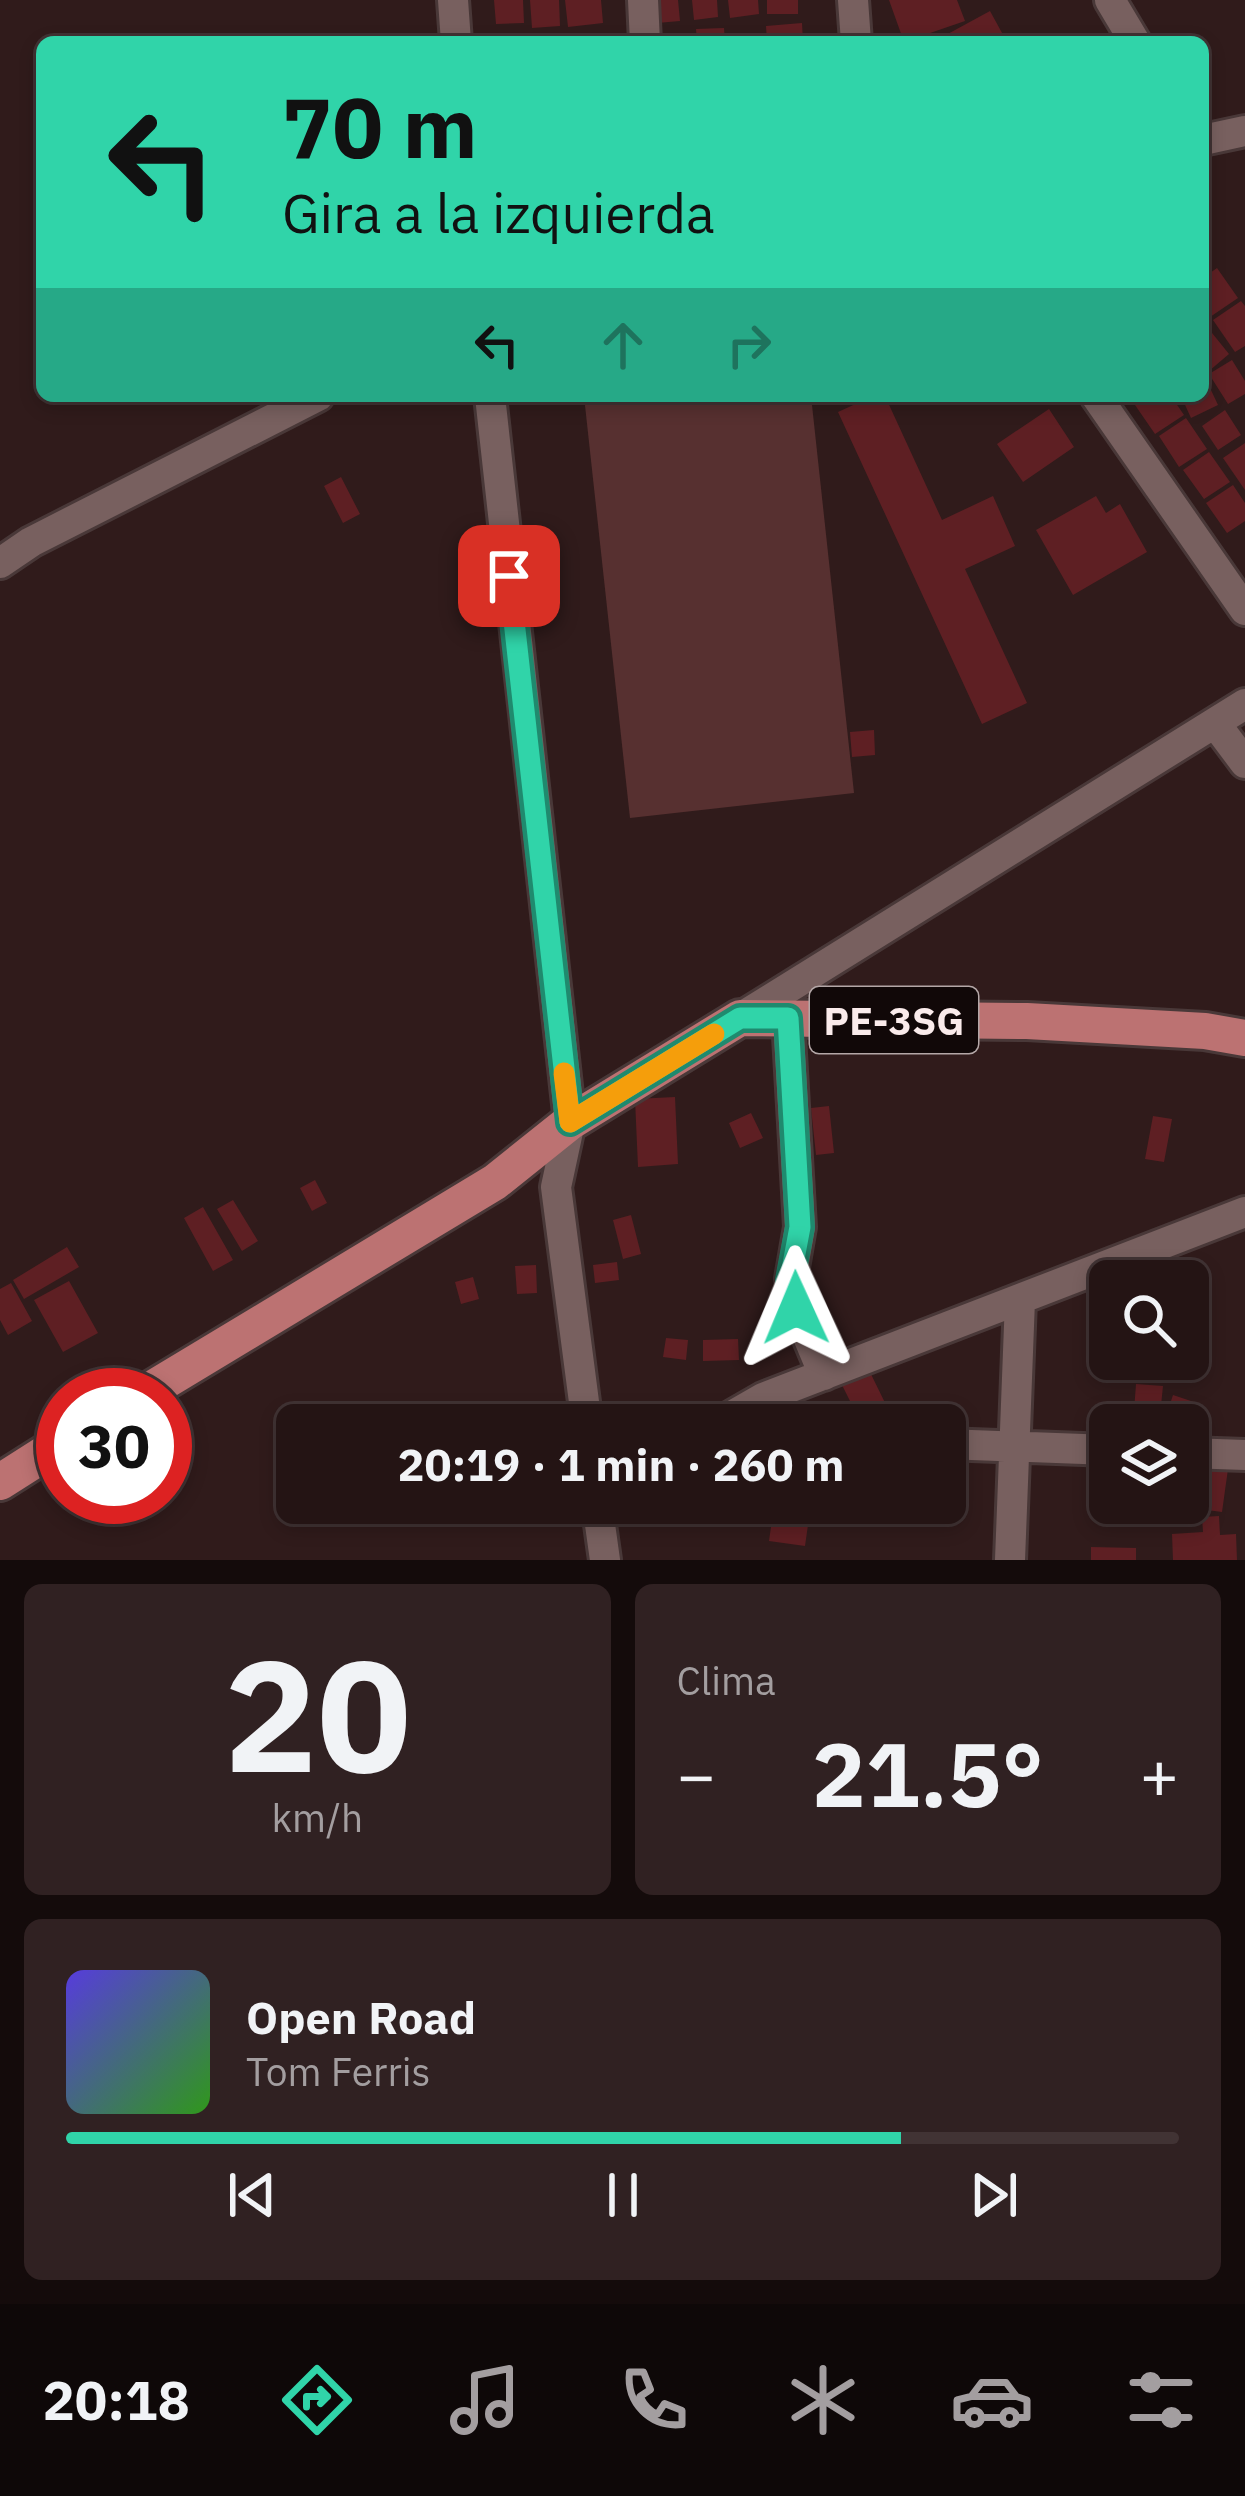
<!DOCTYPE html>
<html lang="es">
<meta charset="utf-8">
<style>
body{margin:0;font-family:"IBM Plex Sans",sans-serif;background:#302122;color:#f1f3f6;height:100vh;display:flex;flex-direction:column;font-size:45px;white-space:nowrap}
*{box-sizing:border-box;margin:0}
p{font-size:39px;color:#a39ea0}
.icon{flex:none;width:66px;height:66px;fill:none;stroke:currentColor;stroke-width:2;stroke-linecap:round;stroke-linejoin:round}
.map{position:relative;height:1560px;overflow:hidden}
.side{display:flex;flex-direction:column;gap:24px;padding:24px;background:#140b0b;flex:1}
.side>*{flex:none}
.guide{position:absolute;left:36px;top:36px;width:1173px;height:366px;border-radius:18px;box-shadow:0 6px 18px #0003,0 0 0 3px #413334;background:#30d4a9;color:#111;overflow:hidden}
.controls{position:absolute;left:1089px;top:1260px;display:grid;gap:24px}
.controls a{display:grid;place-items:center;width:120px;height:120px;border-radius:18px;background:#241414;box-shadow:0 6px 18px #0003,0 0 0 3px #413334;font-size:60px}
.speed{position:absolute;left:36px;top:1368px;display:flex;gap:24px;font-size:60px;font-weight:700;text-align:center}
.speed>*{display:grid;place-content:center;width:156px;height:156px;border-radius:50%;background:#241414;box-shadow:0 6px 18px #0003,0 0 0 3px #413334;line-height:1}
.speed .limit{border:18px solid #d22;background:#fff;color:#111}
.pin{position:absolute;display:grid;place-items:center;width:102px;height:102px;color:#fff;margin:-51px;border-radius:24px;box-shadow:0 6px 18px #0006}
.me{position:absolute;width:132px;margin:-66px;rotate:359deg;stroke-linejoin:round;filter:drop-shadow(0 0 9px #0008)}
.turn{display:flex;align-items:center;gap:42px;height:252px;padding:0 48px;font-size:54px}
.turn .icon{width:156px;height:156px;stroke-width:2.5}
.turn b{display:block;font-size:84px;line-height:102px}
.lanes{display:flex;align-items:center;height:114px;padding:0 48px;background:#0003;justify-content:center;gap:60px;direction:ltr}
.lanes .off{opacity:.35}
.big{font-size:90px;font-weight:800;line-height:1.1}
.side .widget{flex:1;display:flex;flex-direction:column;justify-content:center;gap:18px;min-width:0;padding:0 42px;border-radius:18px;background:#302122}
.side .dial{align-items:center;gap:0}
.dial b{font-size:156px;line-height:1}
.song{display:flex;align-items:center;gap:36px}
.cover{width:144px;height:144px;border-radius:18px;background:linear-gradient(135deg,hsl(250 70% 55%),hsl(110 70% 35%))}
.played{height:12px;border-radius:6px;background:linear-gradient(90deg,#30d4a9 75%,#413334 75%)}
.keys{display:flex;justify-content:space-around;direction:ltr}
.heat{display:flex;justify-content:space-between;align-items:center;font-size:66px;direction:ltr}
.side .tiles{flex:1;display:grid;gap:24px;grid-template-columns:1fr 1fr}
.widget:last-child{grid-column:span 2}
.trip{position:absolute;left:276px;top:1404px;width:690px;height:120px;border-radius:18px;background:#241414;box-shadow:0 6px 18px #0003,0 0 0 3px #413334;font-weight:800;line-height:120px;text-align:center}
.tab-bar{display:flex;height:192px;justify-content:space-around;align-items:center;background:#0e0808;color:#a39ea0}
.tab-bar .icon{width:84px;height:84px}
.tab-bar .on{color:#30d4a9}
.tab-bar b{font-size:54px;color:#f1f3f6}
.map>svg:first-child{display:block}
.green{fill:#573030}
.building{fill:#5e1f23}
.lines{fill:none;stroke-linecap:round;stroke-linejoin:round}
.minor-casing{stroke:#493838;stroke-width:36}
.major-casing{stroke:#493838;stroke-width:42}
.minor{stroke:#78605f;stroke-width:30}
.major{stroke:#bc7272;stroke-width:36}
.route-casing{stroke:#1f8a6e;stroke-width:30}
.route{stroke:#30d4a9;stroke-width:21}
.slow{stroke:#f59e0b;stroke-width:21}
.labels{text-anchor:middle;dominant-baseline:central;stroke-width:12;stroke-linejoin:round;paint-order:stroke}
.shield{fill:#110808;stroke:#b4a7a7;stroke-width:3}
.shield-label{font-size:39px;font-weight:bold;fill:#faebeb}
</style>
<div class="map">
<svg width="1245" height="1560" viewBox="0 0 1245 1560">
<rect width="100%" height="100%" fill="#301b1b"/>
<path class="green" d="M584 396H811L854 793 630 818Z"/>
<path class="building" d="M494 0H523L524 23 496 24Z
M530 0H559L560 26 532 28Z
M565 0H601L603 23 568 27Z
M655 0H678L680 21 657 23Z
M692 0H717L718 17 694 20Z
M728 0H758L759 14 730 18Z
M767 0H798V14H767Z
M889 0H957L965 21 904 42Z
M990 11 1007 42H933Z
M802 23 803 42H767L766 26Z
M724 28 725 42H697L696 29Z
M1217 268 1238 298 1210 317 1203 306V278Z
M1241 301 1245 306V346L1235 352 1213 320Z
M1208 328 1229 354 1209 371 1203 364V332Z
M1232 360 1245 381V394L1228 404 1209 374Z
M1203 373 1218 405 1191 418 1181 396H1203Z
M873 396H885L942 520 993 496 1015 546 965 569 1027 703 982 724 838 412Z
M1148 396H1171L1184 415 1155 434 1135 405Z
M1049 409 1074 447 1023 482 997 444Z
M1225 410 1241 435 1218 450 1202 426Z
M1186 418 1207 449 1179 467 1159 436Z
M1245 443V490L1223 458Z
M1209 452 1230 482 1204 499 1183 470Z
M341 477 360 514 343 523 324 486Z
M1233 485 1245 503V521L1227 533 1206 503Z
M1096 496 1106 513 1120 504 1147 552 1073 595 1036 530Z
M874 730 875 755 852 757 850 732Z
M675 1097 678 1164 638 1167 635 1099Z
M829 1106 834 1153 816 1155 811 1108Z
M751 1113 763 1138 740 1148 729 1123Z
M1153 1116 1172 1119 1164 1162 1145 1159Z
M315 1180 327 1203 312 1211 300 1188Z
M233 1200 258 1241 242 1251 217 1209Z
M203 1207 233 1260 213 1271 184 1218Z
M631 1215 641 1254 623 1259 613 1220Z
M67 1247 79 1267 24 1299 13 1280Z
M617 1262 619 1280 595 1283 593 1265Z
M536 1265 537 1293 517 1294 515 1266Z
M473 1277 479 1299 461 1304 455 1282Z
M69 1281 98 1333 63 1352 34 1300Z
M11 1283 32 1321 8 1335 0 1320V1289Z
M666 1338 688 1340 686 1360 663 1357Z
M738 1339 739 1360 703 1361V1340Z
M867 1366 891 1415 862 1425 839 1379Z
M1136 1384 1163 1386 1159 1425 1133 1424Z
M1173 1395 1197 1403 1190 1425 1164 1422Z
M1188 1464 1228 1469 1222 1512 1176 1506 1188 1503Z
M773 1513 809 1518 805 1546 769 1541Z
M1219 1516 1220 1535 1236 1534 1237 1560H1173L1172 1534 1203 1532 1202 1517Z
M1091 1547 1136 1548V1560H1091Z"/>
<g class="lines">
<defs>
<path id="minor" d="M453 0 456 42
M643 0 645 42
M853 0 856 42
M1110 0 1135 42
M1203 140 1245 131
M490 396 570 1122 556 1187 587 1425
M1096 396 1245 610
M0 563 31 542 318 396
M1215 723 1245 763
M740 1018 1245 704
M788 1019 800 1227 791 1279 796 1308 824 1375
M716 1425 763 1398 1245 1212
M945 1444 1110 1450
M1188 1453 1245 1455
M597 1503 605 1560
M1010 1560 1020 1300"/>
<path id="major" d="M142 1395 495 1182 570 1122 740 1018 1027 1021 1205 1031 1245 1038
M0 1482 63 1442"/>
</defs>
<use href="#minor" class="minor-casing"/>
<use href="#major" class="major-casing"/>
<use href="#minor" class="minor"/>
<use href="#major" class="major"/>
</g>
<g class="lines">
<defs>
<path id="route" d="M509 576 570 1122 740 1018H788L800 1227 790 1280 796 1308"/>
</defs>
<use href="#route" class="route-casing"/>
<use href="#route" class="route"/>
<path class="slow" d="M564 1073 570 1122 714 1034"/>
</g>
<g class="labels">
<rect class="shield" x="810" y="987" width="168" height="66" rx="9"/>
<g class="shield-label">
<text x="894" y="1020">PE-3SG</text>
</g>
</g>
</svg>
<div class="controls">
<a><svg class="icon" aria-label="search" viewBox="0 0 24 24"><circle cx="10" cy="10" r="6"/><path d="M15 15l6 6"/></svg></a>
<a><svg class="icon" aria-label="layers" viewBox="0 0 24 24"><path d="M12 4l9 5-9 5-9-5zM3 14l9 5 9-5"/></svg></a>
</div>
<div class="speed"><div class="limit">30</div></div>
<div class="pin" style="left:509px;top:576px;background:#d93025"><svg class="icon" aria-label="arrive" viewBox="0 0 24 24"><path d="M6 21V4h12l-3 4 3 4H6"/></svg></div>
<svg class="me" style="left:796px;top:1308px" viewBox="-20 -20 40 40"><path d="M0-17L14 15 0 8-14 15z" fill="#30d4a9" stroke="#fff" stroke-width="4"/></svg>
<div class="trip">20:19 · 1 min · 260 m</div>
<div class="guide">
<div class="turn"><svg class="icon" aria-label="left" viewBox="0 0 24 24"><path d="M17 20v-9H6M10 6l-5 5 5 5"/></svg><div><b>70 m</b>Gira a la izquierda</div></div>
<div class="lanes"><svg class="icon" aria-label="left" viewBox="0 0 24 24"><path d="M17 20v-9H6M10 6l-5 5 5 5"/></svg><svg class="icon off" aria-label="ahead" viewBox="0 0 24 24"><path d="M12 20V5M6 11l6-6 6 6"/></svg><svg class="icon off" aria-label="right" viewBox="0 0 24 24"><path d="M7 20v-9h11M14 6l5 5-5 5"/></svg></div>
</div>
</div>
<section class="side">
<div class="tiles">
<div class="widget dial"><b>20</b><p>km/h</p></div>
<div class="widget"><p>Clima</p>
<div class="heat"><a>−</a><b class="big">21.5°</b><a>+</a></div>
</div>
<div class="widget">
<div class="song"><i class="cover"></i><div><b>Open Road</b><p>Tom Ferris</p></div></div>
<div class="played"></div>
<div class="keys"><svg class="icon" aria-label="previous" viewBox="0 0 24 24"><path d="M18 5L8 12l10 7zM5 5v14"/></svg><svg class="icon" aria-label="pause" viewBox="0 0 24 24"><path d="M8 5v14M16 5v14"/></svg><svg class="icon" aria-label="next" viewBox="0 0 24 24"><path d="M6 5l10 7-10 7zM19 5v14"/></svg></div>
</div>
</div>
</section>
<nav class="tab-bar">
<b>20:18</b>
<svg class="icon on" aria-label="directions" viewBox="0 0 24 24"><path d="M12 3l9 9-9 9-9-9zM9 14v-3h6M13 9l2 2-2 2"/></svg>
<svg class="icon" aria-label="music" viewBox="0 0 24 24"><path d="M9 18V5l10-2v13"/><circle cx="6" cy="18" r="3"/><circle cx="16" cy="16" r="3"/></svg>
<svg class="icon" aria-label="phone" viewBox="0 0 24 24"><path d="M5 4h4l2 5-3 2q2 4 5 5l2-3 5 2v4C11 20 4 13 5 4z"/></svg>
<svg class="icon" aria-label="climate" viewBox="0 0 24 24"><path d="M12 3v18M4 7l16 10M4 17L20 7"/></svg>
<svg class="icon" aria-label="car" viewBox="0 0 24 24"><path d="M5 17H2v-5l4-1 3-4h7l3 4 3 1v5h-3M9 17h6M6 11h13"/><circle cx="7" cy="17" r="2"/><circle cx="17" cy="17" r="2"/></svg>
<svg class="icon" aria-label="filters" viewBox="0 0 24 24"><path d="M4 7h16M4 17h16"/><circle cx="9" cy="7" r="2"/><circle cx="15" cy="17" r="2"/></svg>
</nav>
